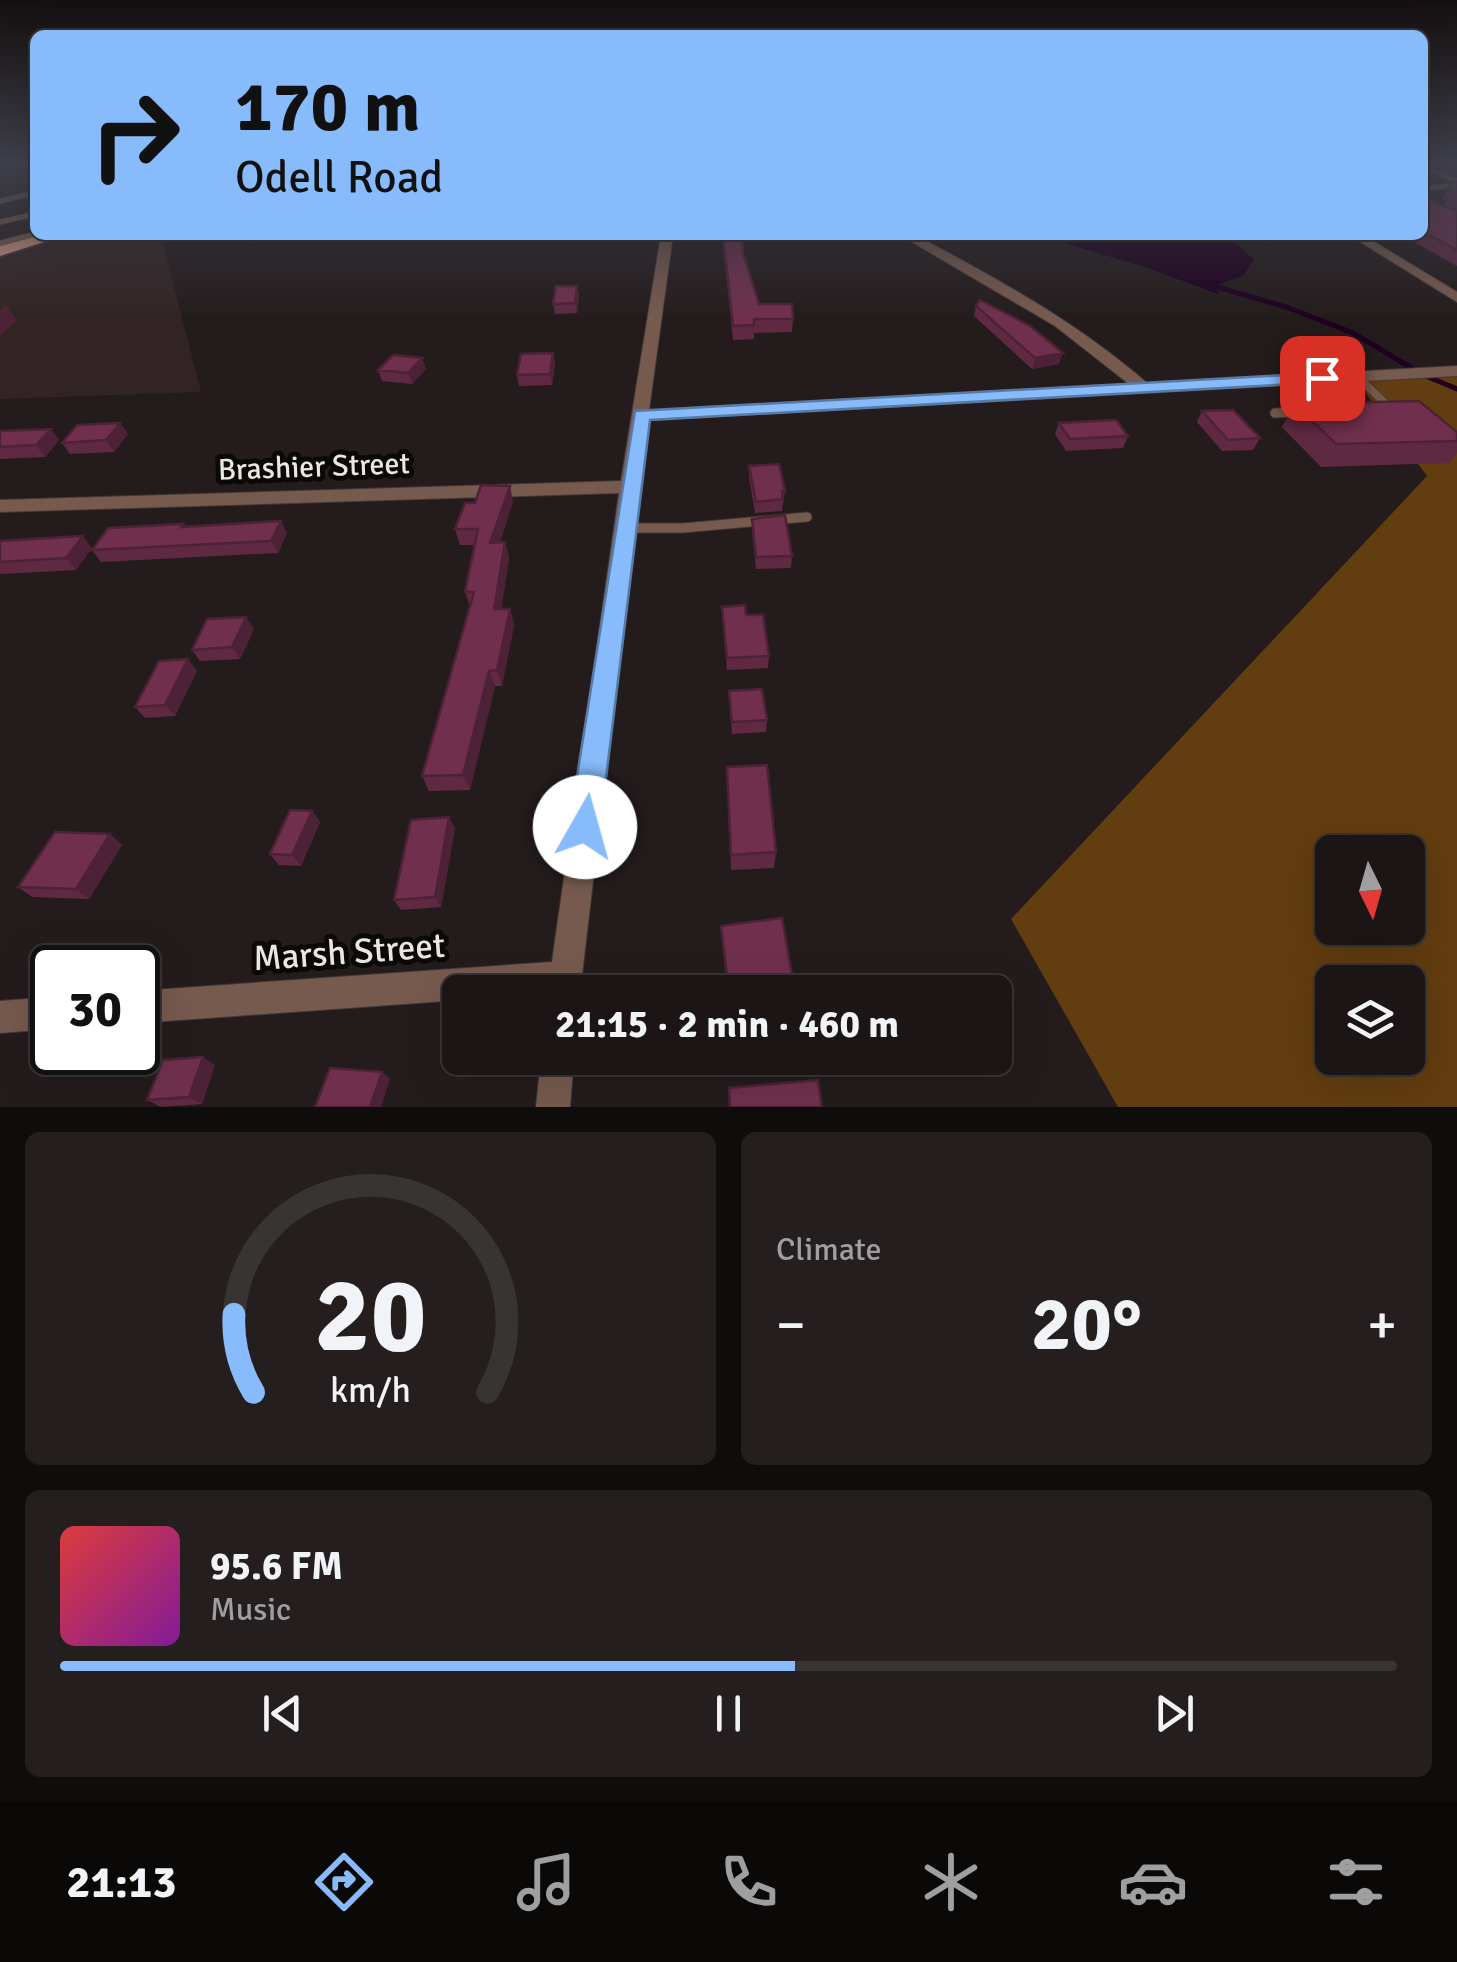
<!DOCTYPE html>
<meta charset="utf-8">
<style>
body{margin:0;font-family:Signika,sans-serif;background:#241e1e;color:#f1f3f6;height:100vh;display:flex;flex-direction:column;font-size:38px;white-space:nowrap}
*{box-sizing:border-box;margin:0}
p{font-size:32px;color:#a09fa0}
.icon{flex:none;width:55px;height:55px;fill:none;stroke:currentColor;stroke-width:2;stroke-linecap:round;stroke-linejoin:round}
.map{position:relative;height:1107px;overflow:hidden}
.panel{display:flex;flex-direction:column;gap:25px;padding:25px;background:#0f0c0c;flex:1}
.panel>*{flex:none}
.top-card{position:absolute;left:30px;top:30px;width:1398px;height:210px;border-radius:15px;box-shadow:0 10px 40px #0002,0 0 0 2px #393434;background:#87bbfc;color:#111;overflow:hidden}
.needle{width:65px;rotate:175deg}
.fabs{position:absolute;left:1315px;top:835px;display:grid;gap:20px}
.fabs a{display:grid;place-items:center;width:110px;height:110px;border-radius:15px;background:#1b1515;box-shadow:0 10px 40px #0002,0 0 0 2px #393434;font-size:50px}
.speed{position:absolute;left:30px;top:945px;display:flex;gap:20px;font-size:50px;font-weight:700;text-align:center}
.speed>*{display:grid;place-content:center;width:130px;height:130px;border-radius:50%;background:#1b1515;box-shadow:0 10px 40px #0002,0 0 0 2px #393434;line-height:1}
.speed .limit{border:5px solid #111;border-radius:15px;background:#fff;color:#111}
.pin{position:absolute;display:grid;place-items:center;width:85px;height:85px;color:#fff;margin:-42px;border-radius:20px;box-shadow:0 5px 15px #0006}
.me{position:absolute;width:110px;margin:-55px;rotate:7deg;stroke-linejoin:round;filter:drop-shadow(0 0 8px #0008)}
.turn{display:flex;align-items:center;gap:35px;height:210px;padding:0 40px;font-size:45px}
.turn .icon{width:130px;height:130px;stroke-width:2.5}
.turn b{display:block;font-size:70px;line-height:85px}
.big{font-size:75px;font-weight:800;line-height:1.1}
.panel .tile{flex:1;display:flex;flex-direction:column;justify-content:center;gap:15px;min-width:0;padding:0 35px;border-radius:15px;background:#241e1e}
.panel .dial{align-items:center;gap:0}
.dial svg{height:260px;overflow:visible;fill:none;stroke:#393434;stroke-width:7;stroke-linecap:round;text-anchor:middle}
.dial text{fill:#f1f3f6;stroke:none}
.song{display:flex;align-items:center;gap:30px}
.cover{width:120px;height:120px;border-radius:15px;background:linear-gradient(135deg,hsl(0 70% 55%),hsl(290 70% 35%))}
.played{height:10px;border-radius:5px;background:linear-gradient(90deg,#87bbfc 55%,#393434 55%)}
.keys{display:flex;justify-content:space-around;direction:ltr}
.heat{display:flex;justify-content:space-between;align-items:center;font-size:55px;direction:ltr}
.panel .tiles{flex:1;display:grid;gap:25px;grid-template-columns:1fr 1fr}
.tile:last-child{grid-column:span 2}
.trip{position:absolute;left:442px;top:975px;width:570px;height:100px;border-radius:15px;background:#1b1515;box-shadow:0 10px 40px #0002,0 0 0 2px #393434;font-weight:800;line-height:100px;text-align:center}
.tab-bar{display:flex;height:160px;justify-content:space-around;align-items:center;background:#0b0808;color:#a09fa0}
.tab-bar .icon{width:70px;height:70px}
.tab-bar .current{color:#87bbfc}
.tab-bar b{font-size:45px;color:#f1f3f6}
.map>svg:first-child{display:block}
.built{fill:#322424}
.forest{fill:#623d0f;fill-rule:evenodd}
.water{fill:#1f001f}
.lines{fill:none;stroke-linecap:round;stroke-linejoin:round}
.stream{stroke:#1f001f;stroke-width:5}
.lane-far2-casing{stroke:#403838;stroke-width:6}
.lane-far1-casing{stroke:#403838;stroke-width:9}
.lane-casing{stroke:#403838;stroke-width:11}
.street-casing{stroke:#403838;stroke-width:2}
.primary-casing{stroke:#403838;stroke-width:3}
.lane-far2{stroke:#775a4e;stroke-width:5}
.lane-far1{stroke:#775a4e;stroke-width:8}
.lane{stroke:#775a4e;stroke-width:9}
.street{fill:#775a4e;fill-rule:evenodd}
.primary{fill:#d2957c;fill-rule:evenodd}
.wall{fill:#602942}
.shaded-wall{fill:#4e2236}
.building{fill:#70304d;stroke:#4e2236;stroke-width:2.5}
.route{fill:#87bbfc;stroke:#587aa4;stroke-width:2.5}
.labels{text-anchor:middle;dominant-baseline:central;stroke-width:10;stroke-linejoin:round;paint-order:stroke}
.street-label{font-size:30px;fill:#ebe6e6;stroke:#0b0808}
.near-street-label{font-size:35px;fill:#ebe6e6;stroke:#0b0808}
</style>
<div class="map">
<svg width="1457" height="1107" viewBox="0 0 1457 1107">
<rect width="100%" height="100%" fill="#241c1c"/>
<path class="built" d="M59 235H161L201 392 0 399V250Z"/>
<path class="forest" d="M1457 373V1107H1118L1011 919 1427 476 1354 377ZM1332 852H1408V928H1332ZM1332 982H1408V1058H1332Z"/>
<path class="water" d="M1038 235H1225L1254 259 1244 275 1215 286 1220 295 1148 268Z"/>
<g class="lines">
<path class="stream" d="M1214 286 1289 308 1353 333 1415 370
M1426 376 1457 389"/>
<defs>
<path id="lane-far2" d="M1422 167 1457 181
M1422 188 1457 186
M0 201 35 193
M0 222 35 214
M0 243 35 234"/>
<path id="lane-far1" d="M1358 377 1391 409"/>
<path id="lane" d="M1275 413 1304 412
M625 528H683L807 517"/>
<path id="street" d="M661 235H673L649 410 1129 384 1055 326 900 235H915C996 278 1077 322 1147 383L1457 366V376L647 420 580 992H460V1000L138 1023V991L552 962 619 493 0 512V500L621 481Z
M1349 235H1363L1457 292V302Z
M52 997V1029L0 1033V1001Z
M541 1058H574L570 1107H536Z"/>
<path id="primary" d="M42 235H66L0 256V246Z"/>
</defs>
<use href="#lane-far2" class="lane-far2-casing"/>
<use href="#lane-far1" class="lane-far1-casing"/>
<use href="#lane" class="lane-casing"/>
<use href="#street" class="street-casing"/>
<use href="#primary" class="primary-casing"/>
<use href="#lane-far2" class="lane-far2"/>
<use href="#lane-far1" class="lane-far1"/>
<use href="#lane" class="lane"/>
<use href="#street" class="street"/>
<use href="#primary" class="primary"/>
</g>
<path class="wall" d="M1457 181V266L1402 235H1422V197L1444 205 1447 201 1442 199 1445 193 1451 182Z
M722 235H742L743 253 759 304 793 319 792 332 754 333V339L733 340Z
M577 286 579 296 577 313 555 314 553 304Z
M976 306 1059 364 1032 369 974 316Z
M553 353 555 364 552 385 519 386 517 375Z
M422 358 426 369 412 384 382 381 378 370Z
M1295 404 1457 432V453L1449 463 1321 467 1282 427Z
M1202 411 1260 438 1253 450 1222 451 1197 422Z
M120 423 128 434 114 452 70 454 62 443Z
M1059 423 1128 436 1123 448 1066 451 1055 434Z
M0 431 59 440 45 457 0 459Z
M749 466 785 491 782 511 755 513 749 477Z
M513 501 500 542H505L509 558 501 609H510L514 625 502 686H495L470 790 429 791 422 776 470 606 465 592 475 545H460L455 529Z
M752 519 792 556 791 568 756 569 752 531Z
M183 524 185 526 287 533 278 553 101 562 92 550Z
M0 541 92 548 76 570 0 574Z
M722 607 746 615 769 656 768 668 727 670Z
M254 629 240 659 200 661 192 650Z
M197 671 175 716 145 718 135 707Z
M729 691 767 720 766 732 732 734Z
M727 767 776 852 774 868 731 870Z
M312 811 320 822 301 866 279 865 270 854Z
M455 828 441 907 401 910 394 900Z
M110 834 122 845 89 899 32 897 18 887Z
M721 926 795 992H727Z
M215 1065 202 1104 161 1107 147 1100Z"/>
<path class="shaded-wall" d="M577 286 579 296 577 313 575 303Z
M6 305 17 321 0 335V310Z
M553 353 555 364 552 385 550 374Z
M1063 353 1059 364 1032 369 1035 358Z
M422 358 426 369 412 384 408 373Z
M120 423 128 434 114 452 106 440Z
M51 429 59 440 45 457 36 445Z
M510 486 513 501 495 559 490 543Z
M281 521 287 533 278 553 271 541Z
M83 536 92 548 76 570 66 558Z
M505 542 509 558 499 625 494 609Z
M510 609 514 625 502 686 497 670Z
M246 617 254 629 240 659 232 647Z
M188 659 197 671 175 716 165 705Z
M489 671 495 686 470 790 463 775Z
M312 811 320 822 301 866 292 855Z
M449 817 455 828 441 907 435 897Z
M110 834 122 845 89 899 76 889Z
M203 1057 215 1065 202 1104 189 1097Z
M382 1072 390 1079 381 1107H370Z"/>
<path class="building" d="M1457 181V192L1449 188 1451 182Z
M1422 197 1457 211V250L1422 231Z
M723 235H742L743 253 759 304H792L793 319H754V325L733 326Z
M556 286H577L575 303 553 304Z
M980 300 1030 326 1063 353 1035 358 976 306Z
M553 353 550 374 517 375 521 354Z
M393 355 422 358 408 373 378 370Z
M1419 401 1457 432V441L1336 444 1295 404Z
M1233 410 1260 438 1228 440 1202 411Z
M1116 420 1128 436 1070 439 1059 423Z
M120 423 106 440 62 443 77 425Z
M51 429 36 445 0 447V431Z
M779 464 785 491H782L783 499 756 502 749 466Z
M481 485 510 486 490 543 505 542 494 609H510L497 670 489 671 463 775 422 776 474 592H465L478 529H455L465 503H475Z
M785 515 792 556 756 557 752 519Z
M281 521 271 541 92 550 108 528 183 524 181 527Z
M83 536 66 558 0 562V541Z
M745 605 746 615H763L769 656 727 658 722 607Z
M246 617 232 647 192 650 207 619Z
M188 659 165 705 135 707 159 661Z
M762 689 767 720 732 722 729 691Z
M767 765 776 852 731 855 727 767Z
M290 810 312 811 292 855 270 854Z
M449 817 435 897 394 900 411 820Z
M55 832 110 834 76 889 18 887Z
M782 918 795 992H729L721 926Z
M203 1057 189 1097 147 1100 163 1060Z
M330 1068 382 1072 370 1107H315Z
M818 1080 822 1107H730L729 1088Z"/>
<linearGradient id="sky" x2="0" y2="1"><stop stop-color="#140f0f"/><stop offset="0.51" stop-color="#3f404b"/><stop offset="1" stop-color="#3f404b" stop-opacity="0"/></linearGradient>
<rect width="1457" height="319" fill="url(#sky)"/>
<path class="route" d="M1322 373 1328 375V382L650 420 600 827 596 838 585 842 574 838 569 827 635 411Z"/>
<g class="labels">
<g class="street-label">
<text transform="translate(314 467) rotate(-2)">Brashier Street</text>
</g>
<g class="near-street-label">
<text transform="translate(349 952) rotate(-4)">Marsh Street</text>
</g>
</g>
</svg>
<div class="fabs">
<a><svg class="needle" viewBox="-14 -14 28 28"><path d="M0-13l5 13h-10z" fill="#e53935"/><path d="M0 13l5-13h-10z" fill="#a09fa0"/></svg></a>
<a><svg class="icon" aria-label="layers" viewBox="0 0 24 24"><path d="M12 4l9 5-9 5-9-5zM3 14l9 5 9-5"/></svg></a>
</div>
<div class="speed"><div class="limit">30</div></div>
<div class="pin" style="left:1322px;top:378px;background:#d93025"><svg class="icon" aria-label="arrive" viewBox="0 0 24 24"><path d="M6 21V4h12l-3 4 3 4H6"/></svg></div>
<svg class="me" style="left:585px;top:827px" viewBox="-20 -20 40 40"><circle r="19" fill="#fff"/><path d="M0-13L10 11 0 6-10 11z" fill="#87bbfc"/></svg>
<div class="trip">21:15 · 2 min · 460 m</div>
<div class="top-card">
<div class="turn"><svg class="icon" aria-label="right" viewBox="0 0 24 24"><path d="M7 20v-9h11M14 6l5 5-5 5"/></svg><div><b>170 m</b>Odell Road</div></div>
</div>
</div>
<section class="panel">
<div class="tiles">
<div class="tile dial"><svg viewBox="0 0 100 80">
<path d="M14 69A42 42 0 1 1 86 69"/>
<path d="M14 69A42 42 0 0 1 8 45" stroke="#87bbfc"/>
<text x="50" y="56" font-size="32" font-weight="700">20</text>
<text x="50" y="72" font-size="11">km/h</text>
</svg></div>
<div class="tile"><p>Climate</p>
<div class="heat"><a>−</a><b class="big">20°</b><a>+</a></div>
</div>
<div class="tile">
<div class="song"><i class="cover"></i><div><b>95.6 FM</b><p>Music</p></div></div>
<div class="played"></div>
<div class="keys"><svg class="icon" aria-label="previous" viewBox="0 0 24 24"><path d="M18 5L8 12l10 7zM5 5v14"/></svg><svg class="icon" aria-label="pause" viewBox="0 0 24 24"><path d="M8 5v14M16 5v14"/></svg><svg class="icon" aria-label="next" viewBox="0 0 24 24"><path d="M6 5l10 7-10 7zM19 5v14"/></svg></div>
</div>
</div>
</section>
<nav class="tab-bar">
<b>21:13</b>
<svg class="icon current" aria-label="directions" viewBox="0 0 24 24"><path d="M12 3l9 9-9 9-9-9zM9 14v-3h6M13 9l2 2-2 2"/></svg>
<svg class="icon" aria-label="music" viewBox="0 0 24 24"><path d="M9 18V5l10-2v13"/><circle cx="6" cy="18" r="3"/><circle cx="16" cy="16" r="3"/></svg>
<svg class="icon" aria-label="phone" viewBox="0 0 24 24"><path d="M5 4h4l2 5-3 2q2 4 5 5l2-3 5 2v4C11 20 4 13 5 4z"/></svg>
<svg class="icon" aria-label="climate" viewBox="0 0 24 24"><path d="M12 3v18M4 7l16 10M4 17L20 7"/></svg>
<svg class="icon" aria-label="car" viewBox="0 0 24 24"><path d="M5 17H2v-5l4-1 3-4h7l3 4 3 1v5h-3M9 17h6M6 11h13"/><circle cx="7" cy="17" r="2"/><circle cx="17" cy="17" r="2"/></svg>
<svg class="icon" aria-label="filters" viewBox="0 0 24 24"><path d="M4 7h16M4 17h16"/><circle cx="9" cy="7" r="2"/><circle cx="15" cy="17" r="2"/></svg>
</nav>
